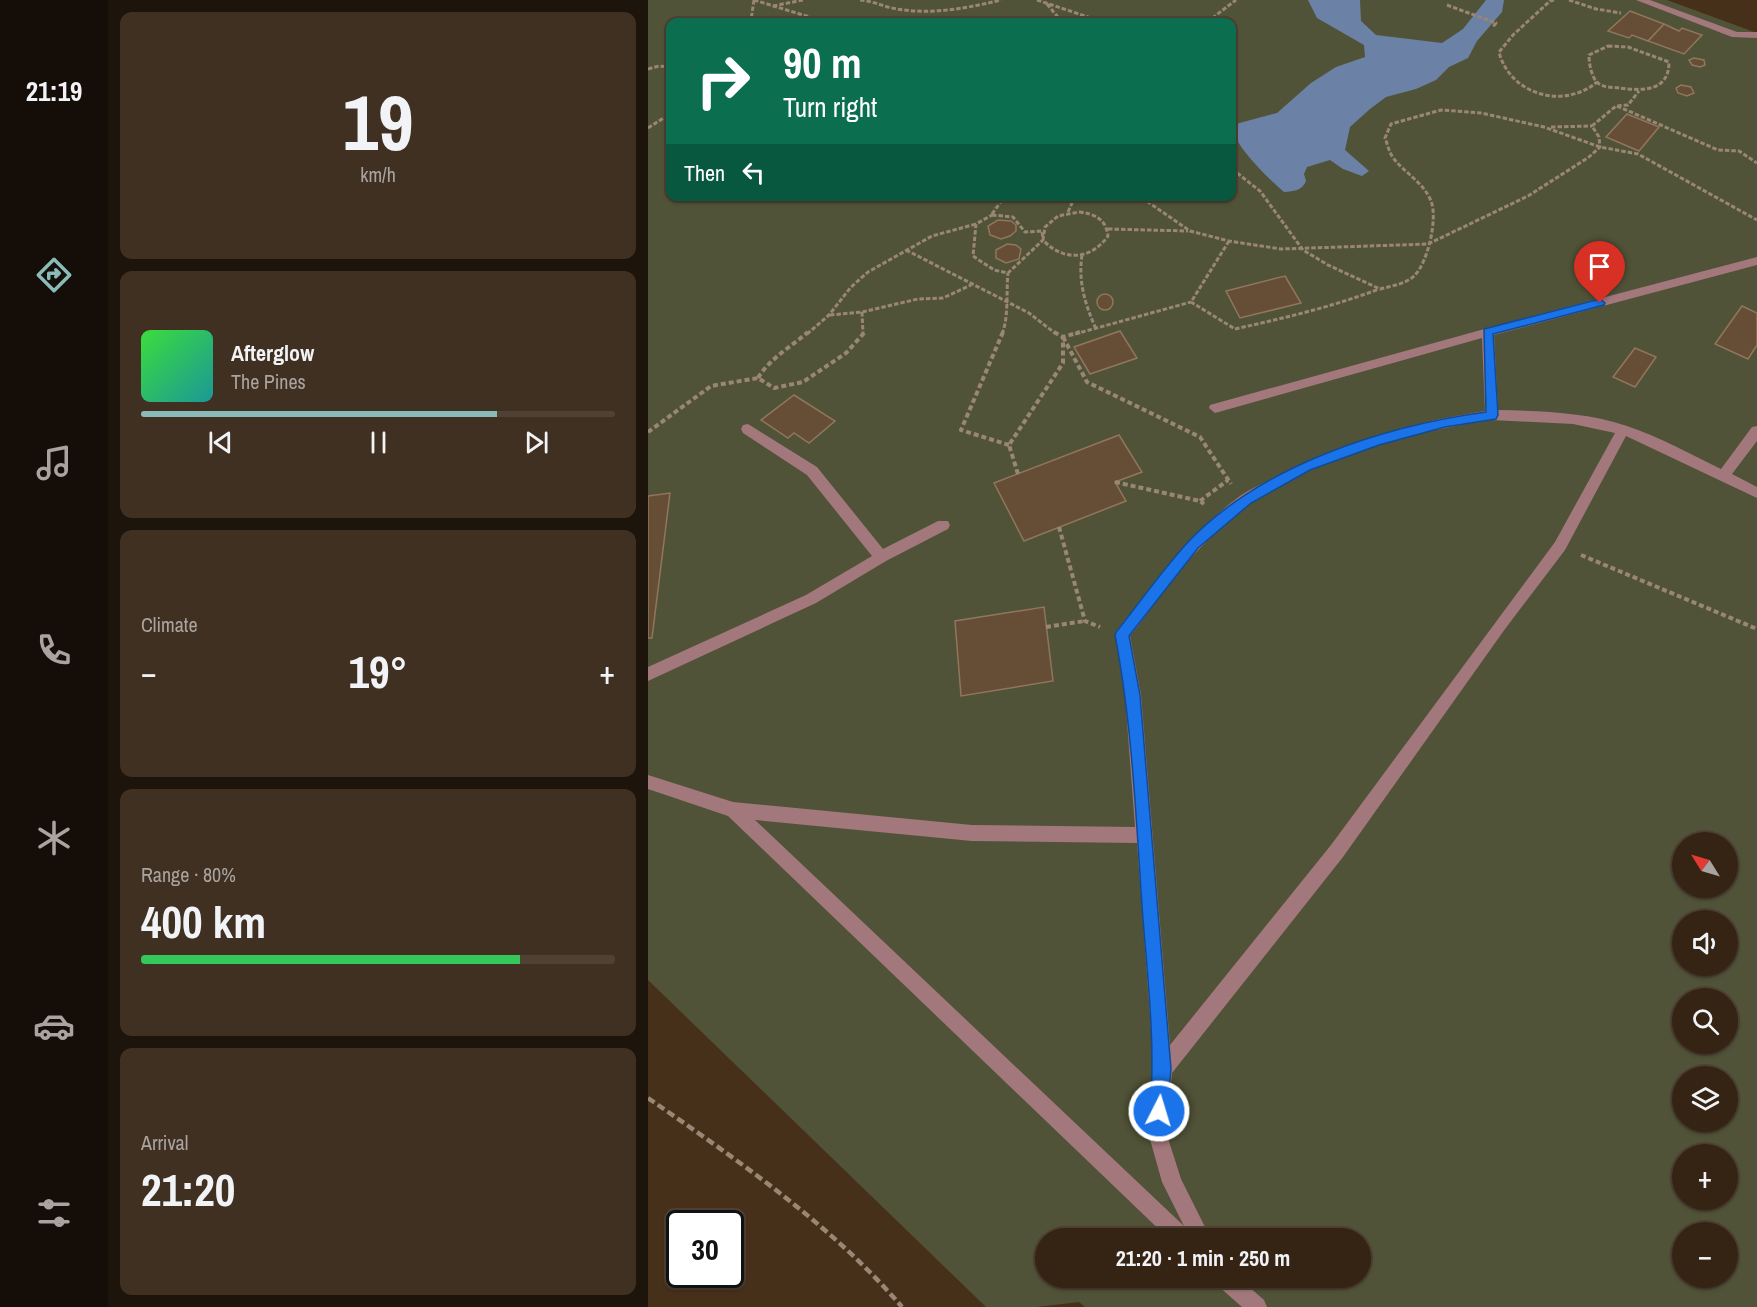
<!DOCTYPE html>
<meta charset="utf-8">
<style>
body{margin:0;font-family:"Archivo Narrow",sans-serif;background:#403022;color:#f1f3f6;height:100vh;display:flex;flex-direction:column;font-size:22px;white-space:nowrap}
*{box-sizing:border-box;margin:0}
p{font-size:20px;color:#aaa4a0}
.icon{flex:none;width:33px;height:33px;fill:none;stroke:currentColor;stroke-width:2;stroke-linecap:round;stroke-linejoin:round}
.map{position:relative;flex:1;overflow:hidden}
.drawer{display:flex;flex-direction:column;gap:12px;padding:12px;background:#1d140b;width:540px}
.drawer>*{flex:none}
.banner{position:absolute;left:18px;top:18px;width:570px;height:183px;border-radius:12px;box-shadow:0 2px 4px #0004,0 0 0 2px #4f4134;background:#0b6e4f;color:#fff;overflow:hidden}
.needle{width:39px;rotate:307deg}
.tools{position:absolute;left:1024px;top:832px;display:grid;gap:12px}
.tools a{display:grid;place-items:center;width:66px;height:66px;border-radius:50%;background:#352414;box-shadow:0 2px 4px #0004,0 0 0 2px #4f4134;font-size:30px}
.speed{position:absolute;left:18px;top:1210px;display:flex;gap:12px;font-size:30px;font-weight:700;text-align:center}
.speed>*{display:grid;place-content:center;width:78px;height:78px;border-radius:50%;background:#352414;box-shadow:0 2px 4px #0004,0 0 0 2px #4f4134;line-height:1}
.speed .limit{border:3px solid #111;border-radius:9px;background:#fff;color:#111}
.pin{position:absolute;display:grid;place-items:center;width:51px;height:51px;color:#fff;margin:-62px -26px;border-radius:50% 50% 50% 0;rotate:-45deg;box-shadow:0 0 6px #0007}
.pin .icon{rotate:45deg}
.me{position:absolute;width:66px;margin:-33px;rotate:5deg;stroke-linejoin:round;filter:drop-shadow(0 0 4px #0008)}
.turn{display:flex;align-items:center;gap:21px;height:126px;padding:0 18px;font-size:27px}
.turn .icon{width:78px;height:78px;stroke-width:2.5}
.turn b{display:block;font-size:42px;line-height:51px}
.then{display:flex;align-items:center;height:57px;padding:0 18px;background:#0003;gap:12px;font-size:22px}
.big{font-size:45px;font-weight:700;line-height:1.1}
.drawer .tile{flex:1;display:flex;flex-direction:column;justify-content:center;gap:9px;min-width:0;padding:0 21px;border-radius:12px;background:#403022}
.drawer .dial{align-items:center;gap:0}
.dial b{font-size:78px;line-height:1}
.song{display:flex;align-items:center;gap:18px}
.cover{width:72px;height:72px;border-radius:9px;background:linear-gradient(135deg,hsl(120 70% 55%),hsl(180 70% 35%))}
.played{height:6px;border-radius:3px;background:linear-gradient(90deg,#8bbbb9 75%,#4f4134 75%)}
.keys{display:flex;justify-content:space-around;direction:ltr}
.heat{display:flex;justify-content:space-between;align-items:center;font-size:33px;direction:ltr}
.charge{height:9px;border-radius:4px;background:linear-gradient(90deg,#34c759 80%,#4f4134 0)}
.trip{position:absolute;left:387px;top:1228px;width:336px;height:60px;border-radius:30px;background:#352414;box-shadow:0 2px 4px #0004,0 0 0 2px #4f4134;font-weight:700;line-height:60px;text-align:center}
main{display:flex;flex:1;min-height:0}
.tab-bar{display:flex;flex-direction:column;width:108px;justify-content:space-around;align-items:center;background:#150e08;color:#aaa4a0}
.tab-bar .icon{width:42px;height:42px}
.tab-bar .active{color:#8bbbb9}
.tab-bar b{font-size:27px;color:#f1f3f6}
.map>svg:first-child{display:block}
.green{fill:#505337;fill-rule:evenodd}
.water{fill:#6c81a6}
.building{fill:#664e36;stroke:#90765d;stroke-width:1.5}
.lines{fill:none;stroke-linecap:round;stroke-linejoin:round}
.path-far2{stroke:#998675;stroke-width:3;stroke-dasharray:4.5 2;stroke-linecap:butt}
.path-far1{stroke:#998675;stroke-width:4;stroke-dasharray:5 3;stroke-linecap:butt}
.path{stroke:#998675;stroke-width:4.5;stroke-dasharray:8 4;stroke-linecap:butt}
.minor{fill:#a3787c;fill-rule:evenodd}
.route{fill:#1a73e8;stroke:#114b97;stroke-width:1.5}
</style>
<main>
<nav class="tab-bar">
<b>21:19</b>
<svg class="icon active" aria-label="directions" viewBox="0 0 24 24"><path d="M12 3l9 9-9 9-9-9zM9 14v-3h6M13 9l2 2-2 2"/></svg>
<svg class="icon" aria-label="music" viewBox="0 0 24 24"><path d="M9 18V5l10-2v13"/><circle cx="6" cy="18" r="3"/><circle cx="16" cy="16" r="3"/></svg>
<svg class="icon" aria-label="phone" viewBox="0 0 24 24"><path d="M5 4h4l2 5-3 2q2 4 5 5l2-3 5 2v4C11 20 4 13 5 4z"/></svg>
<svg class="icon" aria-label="climate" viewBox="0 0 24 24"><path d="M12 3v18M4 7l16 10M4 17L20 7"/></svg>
<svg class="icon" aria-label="car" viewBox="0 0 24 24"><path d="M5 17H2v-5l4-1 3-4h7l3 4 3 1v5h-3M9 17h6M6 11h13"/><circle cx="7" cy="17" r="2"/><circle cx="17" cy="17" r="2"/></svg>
<svg class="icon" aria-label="filters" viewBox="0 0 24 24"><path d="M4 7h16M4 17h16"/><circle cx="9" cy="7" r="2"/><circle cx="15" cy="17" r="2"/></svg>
</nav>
<section class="drawer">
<div class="tile dial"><b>19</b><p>km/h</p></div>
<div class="tile">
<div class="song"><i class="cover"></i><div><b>Afterglow</b><p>The Pines</p></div></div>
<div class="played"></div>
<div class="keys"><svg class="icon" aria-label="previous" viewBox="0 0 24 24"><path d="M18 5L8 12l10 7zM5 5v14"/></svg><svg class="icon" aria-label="pause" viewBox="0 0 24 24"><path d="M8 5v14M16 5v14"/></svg><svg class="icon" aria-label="next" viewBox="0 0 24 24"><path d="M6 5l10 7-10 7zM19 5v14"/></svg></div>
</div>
<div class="tile"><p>Climate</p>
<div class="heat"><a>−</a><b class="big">19°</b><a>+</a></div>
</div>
<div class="tile"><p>Range · 80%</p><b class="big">400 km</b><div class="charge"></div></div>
<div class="tile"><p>Arrival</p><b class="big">21:20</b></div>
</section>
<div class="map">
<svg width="1109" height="1307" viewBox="0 0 1109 1307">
<rect width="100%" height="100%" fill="#47301a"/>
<path class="green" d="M0 0H1019L1109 33V1307H437L431 1302 389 1307H338L0 980ZM22 22H584V196H22ZM1035 843H1080V888H1035ZM1035 921H1080V966H1035ZM1035 999H1080V1044H1035ZM1035 1077H1080V1122H1035ZM1035 1155H1080V1200H1035ZM1035 1233H1080V1278H1035ZM398 1239H712V1278H398Z"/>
<path class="water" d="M660 0H712L713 21 728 35 794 43 815 29 838 0H856L854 12 829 41 820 58 801 67 788 80 768 89 738 97 722 109 702 127 697 150 721 171 714 176 695 169 682 160 659 167 656 174 658 181C654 191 646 191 636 192 622 180 583 143 584 125L629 113 663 83 688 67 717 57 716 45 669 18Z"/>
<path class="building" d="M982 11 1016 24 1000 41 984 35 981 38 960 31Z
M1016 24 1031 31 1034 28 1054 35 1036 54 1000 41Z
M1046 58 1056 60 1057 65 1052 67 1044 65 1041 60Z
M1033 85 1043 87 1046 93 1039 96 1030 93 1028 88Z
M979 114 1011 127 991 151 958 137Z
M350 220 363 221 368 225V231L362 236 353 239 342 235 340 226Z
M359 244 368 245 373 249 371 259 358 263 348 258V250Z
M637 276 653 303 592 318 578 291Z
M449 302a8 8 0 1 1 16 0a8 8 0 1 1-16 0Z
M1094 306 1109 313V345L1100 359 1067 344Z
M472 331 489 358 442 374 426 347Z
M987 348 1008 357 987 387 965 377Z
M146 395 187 421 161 443 146 433 140 438 113 420Z
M471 435 494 472 467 482 478 501 376 541 346 483Z
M22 493 4 638H0V496Z
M396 607 405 681 313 696 307 621Z"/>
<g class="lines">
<path class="path-far2" d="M106 0 178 22
M106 0 103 20 112 22
M212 0C225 1 236 7 249 9 283 15 320 8 353 0
M389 0 455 22
M906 0 902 1 865 35 851 52C862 95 916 110 949 82
M921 0 948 9 973 13
M399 4 414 22
M799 5 848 23 845 27
M125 6 155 0
M129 22 152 17
M559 22 588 0
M960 46 980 47 1021 62C1021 92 994 91 972 88 965 87 954 88 949 82 943 76 941 63 941 55Z
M0 69 11 66 22 67
M969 106 1070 150 1091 151 1109 163
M903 127 944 126
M0 128 22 114
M584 169 612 191 655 250 680 265 732 289C743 286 758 284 766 276 780 263 790 218 783 201 776 183 757 173 746 159 741 153 740 145 737 138L743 124 793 110 833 113 896 127 952 147 990 154 1109 220
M495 196 500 202 542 231 581 241 633 249 780 244 880 196 941 157 952 147 951 137 944 126 968 106 980 105 991 91
M420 212 427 196
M431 212C447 214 458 219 460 236 443 260 415 262 395 240L397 227 410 216Z
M344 214 357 196
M344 215 365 217 377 232 394 231 395 240 360 273 346 270 325 256 328 224Z
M460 229 540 231
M581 241 543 302 587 329C636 318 684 307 731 289
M258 250 381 313 408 334
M434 255C430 282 437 304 448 329
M214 312 215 334
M182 315 214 312 270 299 295 298 323 285
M159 334 181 315 203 287 220 272 284 236 328 224
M354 334C361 317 358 292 360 273
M427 334 543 302"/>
<path class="path-far1" d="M355 332 313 430 361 445
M406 332 415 337 432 332
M415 337 439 382 552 437 583 484
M110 378C122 358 143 347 160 332
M0 432 63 386 110 378 126 388 155 382 198 353 217 332
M370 474 361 445 415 363V337
M467 482 552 501 556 504
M552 501 580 480
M411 527 437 621 452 627
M933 555 1109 629
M398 627 437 621"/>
<path class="path" d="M0 1098C88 1159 184 1225 254 1307"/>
<path class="minor" d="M988 0H1002L1089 32H1109V38L1084 37Z
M1109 257V265L846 335 850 410C893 411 938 412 979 426 1012 437 1042 454 1073 469L1104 427 1109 426V441L1084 474 1109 487V498L978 436 917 550 857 629 695 857 524 1073 518 1132 533 1179 563 1239H521L80 816 0 789V775L85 802 324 825 487 827 477 695 467 635 469 630C507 583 543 532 592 496 602 489 614 484 624 479 690 444 764 422 837 411L834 338 567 413 561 408 562 405 840 328ZM844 420 925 424 967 433 907 542 683 845 522 1045 493 695 482 636C504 609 528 572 553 547 568 532 586 514 604 502 675 456 761 432 844 420ZM107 820 324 841 489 843 506 1069 500 1132 514 1182 536 1226Z
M100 424 169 467 235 549 290 521H300L302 525 300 529 238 561 168 603 0 681V667L158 595 224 556 159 475 95 433 93 429 95 425Z
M566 1278H591L616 1300 619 1307H594L569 1285Z"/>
</g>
<path class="route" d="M952 299 957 303 956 305 845 334 850 415 848 419 797 427 731 445 662 470 603 503 550 548 481 636 492 695 523 1069 519 1111 517 1117 511 1119 505 1117 502 1111C508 1043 499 974 494 906 488 816 484 724 467 635L469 631C493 601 515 569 541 541 614 465 736 426 838 412L836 329Z"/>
</svg>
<div class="tools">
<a><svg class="needle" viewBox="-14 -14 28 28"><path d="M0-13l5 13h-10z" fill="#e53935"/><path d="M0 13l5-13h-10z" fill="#aaa4a0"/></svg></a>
<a><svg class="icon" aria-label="sound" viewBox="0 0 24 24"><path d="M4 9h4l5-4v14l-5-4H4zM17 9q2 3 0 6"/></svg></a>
<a><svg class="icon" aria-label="search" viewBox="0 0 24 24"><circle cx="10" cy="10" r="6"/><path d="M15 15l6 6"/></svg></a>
<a><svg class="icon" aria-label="layers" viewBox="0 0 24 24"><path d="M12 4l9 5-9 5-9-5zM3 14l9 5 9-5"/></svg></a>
<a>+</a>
<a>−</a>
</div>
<div class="speed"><div class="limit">30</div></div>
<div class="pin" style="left:952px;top:303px;background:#d93025"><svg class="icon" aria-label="arrive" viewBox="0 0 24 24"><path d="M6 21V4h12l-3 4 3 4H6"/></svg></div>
<svg class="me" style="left:511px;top:1111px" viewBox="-20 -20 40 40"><circle r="17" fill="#1a73e8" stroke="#fff" stroke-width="3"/><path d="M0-11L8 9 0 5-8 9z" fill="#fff"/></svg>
<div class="trip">21:20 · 1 min · 250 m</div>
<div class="banner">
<div class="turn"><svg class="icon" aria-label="right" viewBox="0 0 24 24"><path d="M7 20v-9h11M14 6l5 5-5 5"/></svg><div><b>90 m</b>Turn right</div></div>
<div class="then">Then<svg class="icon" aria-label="left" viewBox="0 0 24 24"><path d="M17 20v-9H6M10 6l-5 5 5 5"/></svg></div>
</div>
</div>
</main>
